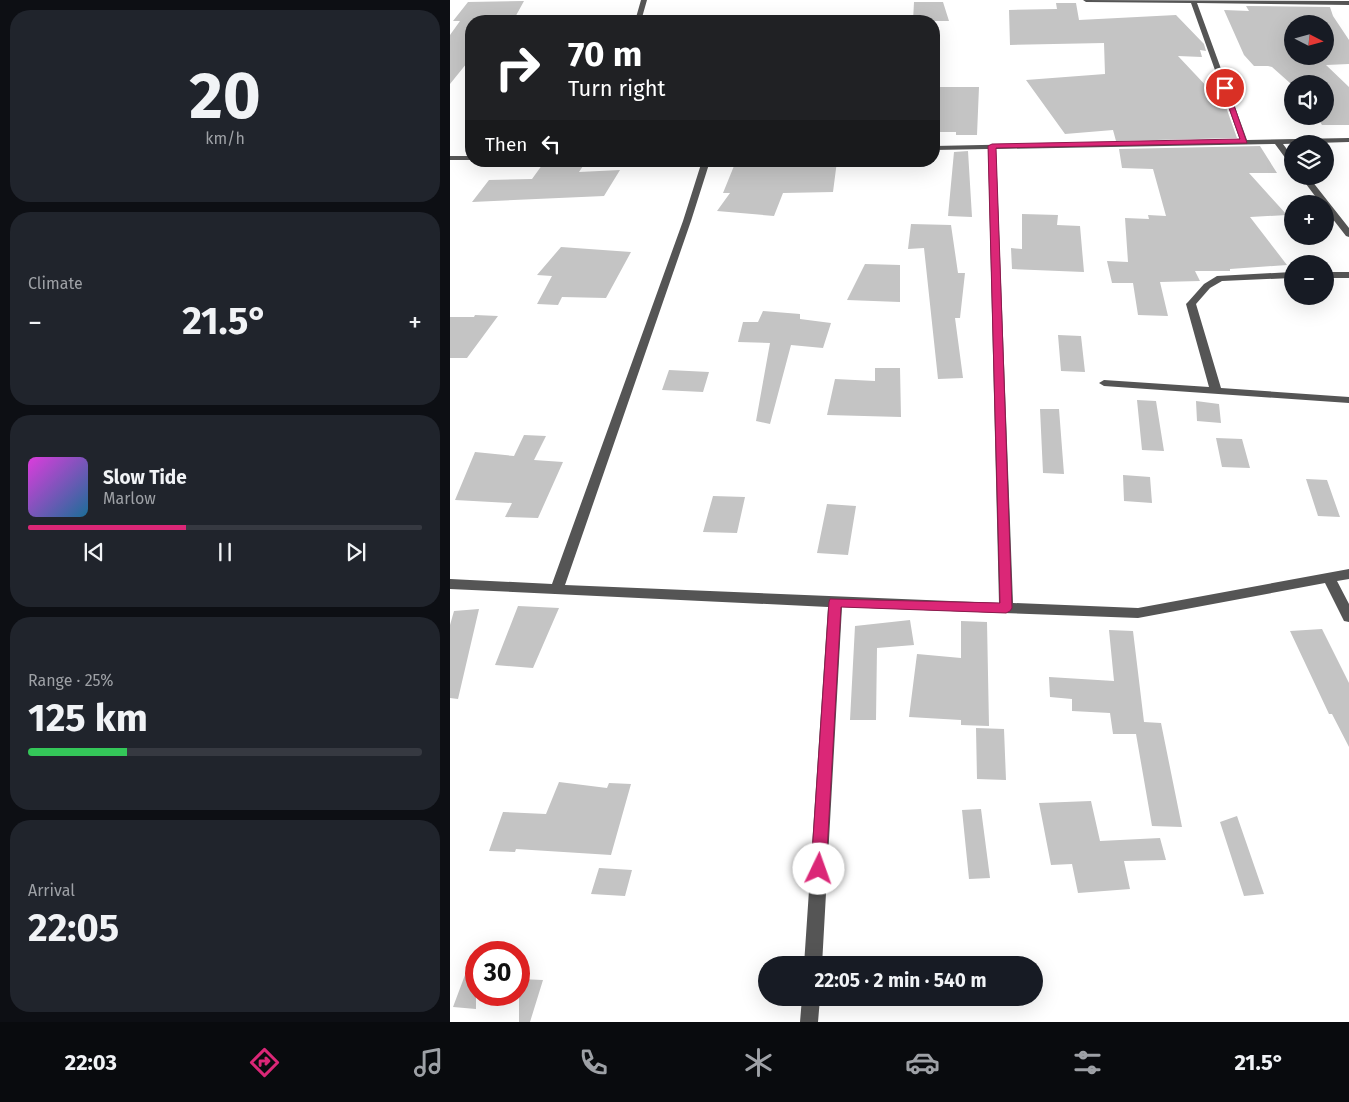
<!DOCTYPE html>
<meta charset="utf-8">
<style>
body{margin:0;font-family:"Fira Sans",sans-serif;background:#20242c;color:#f1f3f6;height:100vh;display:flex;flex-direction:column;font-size:19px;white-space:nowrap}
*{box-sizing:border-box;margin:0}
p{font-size:16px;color:#9ea1a6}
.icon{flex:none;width:28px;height:28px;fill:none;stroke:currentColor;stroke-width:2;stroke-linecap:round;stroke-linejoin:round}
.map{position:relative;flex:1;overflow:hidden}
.panel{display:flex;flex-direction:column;gap:10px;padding:10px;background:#0d0f14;width:450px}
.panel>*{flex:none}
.top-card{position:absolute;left:15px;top:15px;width:475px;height:152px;border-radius:20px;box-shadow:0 5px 20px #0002;background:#202124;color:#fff;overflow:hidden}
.needle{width:32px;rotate:96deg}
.buttons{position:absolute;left:834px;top:15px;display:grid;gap:10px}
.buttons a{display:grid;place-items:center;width:50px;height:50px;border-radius:50%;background:#171b24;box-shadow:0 5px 20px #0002;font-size:25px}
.speed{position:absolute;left:15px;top:941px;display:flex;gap:10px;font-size:25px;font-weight:700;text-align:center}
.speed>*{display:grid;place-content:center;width:65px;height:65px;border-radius:50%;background:#171b24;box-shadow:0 5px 20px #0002;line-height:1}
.speed .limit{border:8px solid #d22;background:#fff;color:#111}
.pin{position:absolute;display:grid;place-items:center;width:42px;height:42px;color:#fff;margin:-21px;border:2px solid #fff;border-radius:50%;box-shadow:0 1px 5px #0007}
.me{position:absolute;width:55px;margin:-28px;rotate:3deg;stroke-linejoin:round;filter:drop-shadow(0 0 4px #0008)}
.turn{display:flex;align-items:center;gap:18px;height:105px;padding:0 20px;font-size:22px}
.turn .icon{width:65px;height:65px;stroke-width:2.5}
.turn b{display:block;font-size:35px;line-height:42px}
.then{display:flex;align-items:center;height:48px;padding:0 20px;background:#0003;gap:10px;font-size:19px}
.big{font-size:38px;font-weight:700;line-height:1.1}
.panel .widget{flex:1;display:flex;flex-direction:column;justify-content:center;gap:8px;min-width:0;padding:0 18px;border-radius:20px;background:#20242c}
.panel .dial{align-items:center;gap:0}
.dial b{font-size:65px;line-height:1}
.song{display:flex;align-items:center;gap:15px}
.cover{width:60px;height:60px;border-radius:8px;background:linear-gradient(135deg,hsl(300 70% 55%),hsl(200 70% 35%))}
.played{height:5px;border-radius:2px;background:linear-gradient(90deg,#db2777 40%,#363941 40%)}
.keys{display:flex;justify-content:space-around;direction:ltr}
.heat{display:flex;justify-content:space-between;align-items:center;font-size:28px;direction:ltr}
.charge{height:8px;border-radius:4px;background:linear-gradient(90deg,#34c759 25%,#363941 0)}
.trip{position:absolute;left:308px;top:956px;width:285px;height:50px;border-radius:25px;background:#171b24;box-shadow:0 5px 20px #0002;font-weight:700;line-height:50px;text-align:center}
.tabs{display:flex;height:80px;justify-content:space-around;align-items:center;background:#090b0e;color:#9ea1a6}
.tabs .icon{width:35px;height:35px}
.tabs .selected{color:#db2777}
.tabs b{font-size:22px;color:#f1f3f6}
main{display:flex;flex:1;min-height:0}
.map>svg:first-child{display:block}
.building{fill:#c4c4c4;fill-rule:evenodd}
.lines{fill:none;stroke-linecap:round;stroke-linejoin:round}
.minor{fill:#555;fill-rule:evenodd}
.route{fill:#db2777;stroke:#8e194d}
</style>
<main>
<section class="panel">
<div class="widget dial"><b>20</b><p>km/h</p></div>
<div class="widget"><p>Climate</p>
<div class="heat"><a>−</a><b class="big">21.5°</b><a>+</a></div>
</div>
<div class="widget">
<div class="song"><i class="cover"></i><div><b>Slow Tide</b><p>Marlow</p></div></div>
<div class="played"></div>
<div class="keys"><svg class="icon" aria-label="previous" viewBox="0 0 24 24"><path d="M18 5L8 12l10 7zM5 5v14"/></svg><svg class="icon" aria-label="pause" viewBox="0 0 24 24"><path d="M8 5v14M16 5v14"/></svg><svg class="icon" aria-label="next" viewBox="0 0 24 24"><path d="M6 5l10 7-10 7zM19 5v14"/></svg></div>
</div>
<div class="widget"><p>Range · 25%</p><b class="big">125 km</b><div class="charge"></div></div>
<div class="widget"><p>Arrival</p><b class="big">22:05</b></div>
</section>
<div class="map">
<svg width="899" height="1022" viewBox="0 0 899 1022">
<rect width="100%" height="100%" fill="#fff"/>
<path class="building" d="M74 1 63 21H21V58L0 84V35L10 21H3L18 2Z
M464 2H493L499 21H463Z
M606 3H626L629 20 726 15 754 44 756 51 750 50 752 57 728 56 776 107 787 138 666 141 663 130 615 134 576 80 655 74 654 43 560 45 559 10 607 9Z
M796 6 880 7 883 16 899 40V64L876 65 899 87V125H872L866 116H875V84L840 83 822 67 818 66H804L794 55 774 10 799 11ZM842 24H875V56H842Z
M484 87H529L527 135H506V132H484Z
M810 146 827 173H799L837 215 800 217 837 265 780 269V271H745L750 281 710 282 718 316 688 315 683 283H662L657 261 678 262 675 218 699 219 698 215 716 216 703 169 672 168 669 149Z
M518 151 522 217 498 216 504 152Z
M95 161 135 163 129 172 170 170 154 196 22 202 39 180 82 179Z
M286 161H387L383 192 333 193 324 216 267 211 280 193H273Z
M572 214 608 215 607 225 630 226 634 272 562 269 561 248 572 249Z
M461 224 501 225 508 273H515L510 318H505L513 378 488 379 474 248 458 249Z
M111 247 181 252 156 298 112 297 108 305 87 304 102 276 87 275Z
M415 264 450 265V302L397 300Z
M313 311 350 314V319L381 323 373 348 341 345 320 424 306 421 320 343 288 342 293 322H308Z
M25 315 48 316 17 358H0V317H24Z
M608 335 631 336 635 372 611 371Z
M425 368H450L451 417 377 415 385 379 425 381Z
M219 370 259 372 253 392 212 390Z
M687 400 706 401 714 451 692 450Z
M746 401 769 404 771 423 747 421Z
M590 409H609L614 474 593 473Z
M74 435 96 436 84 460 113 462 88 518 55 517 62 503 5 500 25 452 64 456Z
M766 438 792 439 800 468 772 467Z
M673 475 700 477 702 503 674 501Z
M856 479 877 480 890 517 868 516Z
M263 496 295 497 287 533 253 532Z
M377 504 406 506 398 555 367 553Z
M68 606 109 608 83 668 45 665Z
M29 609 8 699 0 698V625L4 611Z
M460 620 464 645 427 648 426 720H400L405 626Z
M511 621 537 622 539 726 511 725V720L459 717 467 654 511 658Z
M872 629 899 683V747L882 714H879L840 631Z
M659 630 683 631 694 722 711 723 732 827 702 826 686 734H663L660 713 622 711V699L600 697 599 677 664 681Z
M526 728 554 729 556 780 527 779Z
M109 782 157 788 159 783 181 784 161 855 66 849 65 852 39 851 53 812 96 814Z
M641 801 650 841 710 838 716 860 674 861 680 889 628 893 622 864 601 865 589 803Z
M531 809 540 878 519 879 512 810Z
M787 816 814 894 794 896 770 822Z
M149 868 182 870 175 896 141 894Z
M24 951H26V1009L3 1007Z
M69 979 93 980 80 1022H69Z"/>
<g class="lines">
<path class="minor" d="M191 0H197L191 21H185Z
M633 0 899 1V5L747 3 797 140 899 138V142L833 144 842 156V163H839L825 144 546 149 563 603 688 608 899 569V579L887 581 899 604V622L894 621 875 583 688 618 392 607 372 965H354L378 607 0 589V579L102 584 233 221 252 161H260L241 221 115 585 549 603 538 149 484 150V146L790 140 741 3 636 2Z
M0 156H21V160H0Z
M850 176H858L899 228V237L896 236 875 209V204H871Z
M842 272V278L772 281 760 288 746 304 771 388 899 397V403L654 386 649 383 654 380 759 387 736 304 738 302 754 284 767 276Z
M875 272H899V278H875Z
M352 998H370L368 1022H350Z"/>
</g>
<path class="route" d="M775 86 778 88 797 143 546 148 562 608 560 611 556 613 391 607 376 869 374 874 369 876 363 874 361 869 379 602 380 599 550 603 538 146 542 144 790 139 772 88Z"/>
</svg>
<div class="buttons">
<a><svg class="needle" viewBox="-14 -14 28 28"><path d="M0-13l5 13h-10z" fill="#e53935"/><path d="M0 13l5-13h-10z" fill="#9ea1a6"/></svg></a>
<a><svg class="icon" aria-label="sound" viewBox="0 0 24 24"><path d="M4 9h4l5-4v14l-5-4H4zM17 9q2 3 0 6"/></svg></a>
<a><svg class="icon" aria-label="layers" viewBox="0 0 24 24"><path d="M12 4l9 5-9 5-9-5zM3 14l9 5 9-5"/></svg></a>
<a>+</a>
<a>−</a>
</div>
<div class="speed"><div class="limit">30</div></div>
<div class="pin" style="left:775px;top:88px;background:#d93025"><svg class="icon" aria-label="arrive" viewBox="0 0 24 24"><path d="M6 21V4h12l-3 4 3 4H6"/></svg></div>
<svg class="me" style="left:369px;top:869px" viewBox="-20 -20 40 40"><circle r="19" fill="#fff"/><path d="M0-13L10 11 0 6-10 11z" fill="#db2777"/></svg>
<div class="trip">22:05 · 2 min · 540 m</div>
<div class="top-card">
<div class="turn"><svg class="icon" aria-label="right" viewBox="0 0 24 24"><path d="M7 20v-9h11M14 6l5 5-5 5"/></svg><div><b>70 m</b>Turn right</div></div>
<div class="then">Then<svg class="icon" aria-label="left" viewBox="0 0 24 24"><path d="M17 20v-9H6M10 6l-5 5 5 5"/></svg></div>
</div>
</div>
</main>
<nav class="tabs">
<b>22:03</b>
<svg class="icon selected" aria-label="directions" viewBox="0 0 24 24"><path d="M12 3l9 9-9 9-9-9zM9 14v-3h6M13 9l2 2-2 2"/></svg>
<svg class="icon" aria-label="music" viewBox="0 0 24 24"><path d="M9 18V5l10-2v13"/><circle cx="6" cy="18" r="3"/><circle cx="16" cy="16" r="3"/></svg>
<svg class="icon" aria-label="phone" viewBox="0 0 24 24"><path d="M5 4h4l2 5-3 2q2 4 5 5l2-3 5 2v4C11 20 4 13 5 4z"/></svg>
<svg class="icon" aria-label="climate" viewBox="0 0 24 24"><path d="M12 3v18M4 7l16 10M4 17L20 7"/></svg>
<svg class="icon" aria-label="car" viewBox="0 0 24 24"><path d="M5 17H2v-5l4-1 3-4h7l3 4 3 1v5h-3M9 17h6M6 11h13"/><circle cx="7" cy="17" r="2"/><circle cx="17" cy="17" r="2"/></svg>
<svg class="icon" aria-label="filters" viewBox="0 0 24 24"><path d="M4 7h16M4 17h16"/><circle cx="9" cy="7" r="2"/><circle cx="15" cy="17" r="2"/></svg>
<b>21.5°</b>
</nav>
